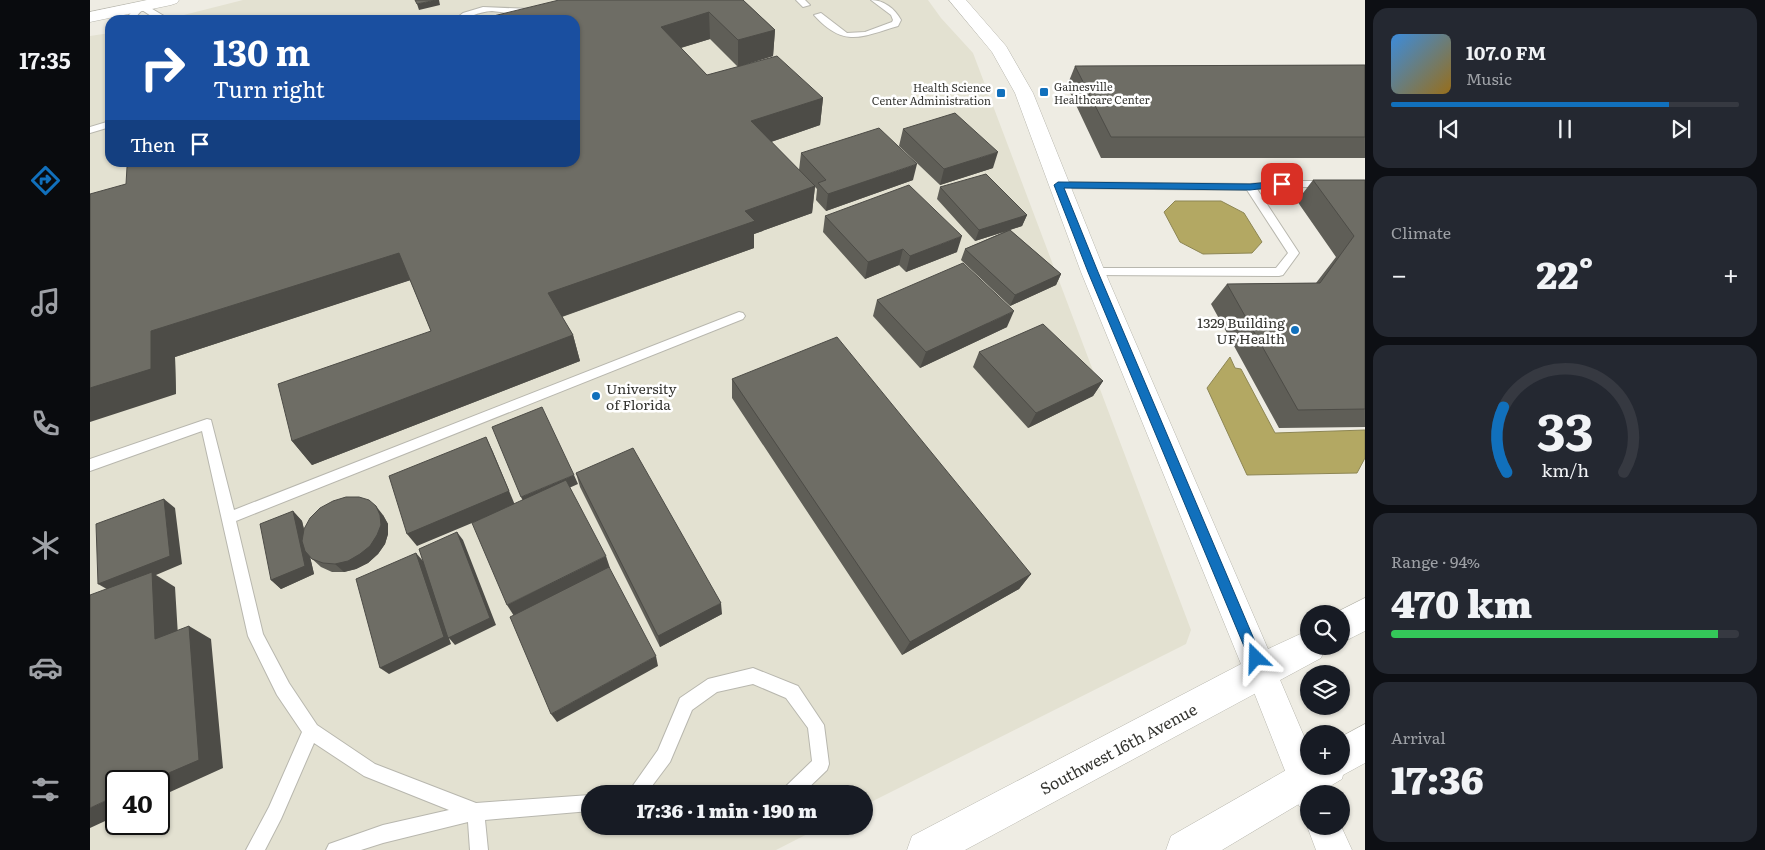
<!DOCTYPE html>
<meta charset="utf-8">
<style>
body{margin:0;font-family:Literata,serif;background:#242831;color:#f1f3f6;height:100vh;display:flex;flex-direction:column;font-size:19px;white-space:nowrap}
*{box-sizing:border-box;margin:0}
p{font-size:16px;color:#9ea1a6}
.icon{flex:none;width:28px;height:28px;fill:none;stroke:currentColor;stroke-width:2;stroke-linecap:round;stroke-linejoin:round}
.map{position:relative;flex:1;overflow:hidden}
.panel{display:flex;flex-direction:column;gap:8px;padding:8px;background:#0d0f14;width:400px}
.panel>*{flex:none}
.hud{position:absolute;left:15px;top:15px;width:475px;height:152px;border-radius:15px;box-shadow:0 1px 4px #0004;background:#1a4fa0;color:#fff;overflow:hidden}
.buttons{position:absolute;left:1210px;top:605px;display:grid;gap:10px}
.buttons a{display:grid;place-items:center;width:50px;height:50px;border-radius:50%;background:#171b24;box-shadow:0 1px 4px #0004;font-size:25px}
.speed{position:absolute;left:15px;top:770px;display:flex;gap:10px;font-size:25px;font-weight:700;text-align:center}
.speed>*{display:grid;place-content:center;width:65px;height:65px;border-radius:50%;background:#171b24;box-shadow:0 1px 4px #0004;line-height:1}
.speed .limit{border:2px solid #111;border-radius:8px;background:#fff;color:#111}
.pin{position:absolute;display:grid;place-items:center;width:42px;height:42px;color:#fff;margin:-21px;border-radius:10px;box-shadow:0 2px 8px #0006}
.me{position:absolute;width:55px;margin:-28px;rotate:338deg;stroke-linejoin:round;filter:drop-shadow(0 0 4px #0008)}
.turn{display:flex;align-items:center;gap:18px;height:105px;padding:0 25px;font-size:22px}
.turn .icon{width:65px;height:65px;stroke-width:2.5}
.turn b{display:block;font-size:35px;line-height:42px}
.then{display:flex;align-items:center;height:48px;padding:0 25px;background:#0003;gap:10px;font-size:19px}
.big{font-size:38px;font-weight:800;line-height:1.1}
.panel .tile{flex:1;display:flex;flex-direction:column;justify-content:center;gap:8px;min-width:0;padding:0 18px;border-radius:15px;background:#242831}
.panel .dial{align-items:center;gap:0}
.dial svg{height:130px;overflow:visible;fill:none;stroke:#363941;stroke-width:7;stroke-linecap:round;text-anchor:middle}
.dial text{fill:#f1f3f6;stroke:none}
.song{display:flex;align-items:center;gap:15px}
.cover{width:60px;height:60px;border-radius:8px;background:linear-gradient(135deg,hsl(210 70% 55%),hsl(40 70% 35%))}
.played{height:5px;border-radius:2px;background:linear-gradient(90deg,#1170bc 80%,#363941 80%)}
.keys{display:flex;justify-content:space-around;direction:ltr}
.heat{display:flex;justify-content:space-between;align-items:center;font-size:28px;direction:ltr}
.charge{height:8px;border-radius:4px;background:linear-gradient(90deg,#34c759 94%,#363941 0)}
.trip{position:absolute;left:491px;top:785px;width:292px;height:50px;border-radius:25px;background:#171b24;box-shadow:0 1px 4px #0004;font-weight:800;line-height:50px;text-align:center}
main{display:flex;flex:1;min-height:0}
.tabs{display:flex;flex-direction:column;width:90px;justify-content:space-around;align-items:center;background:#090b0e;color:#9ea1a6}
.tabs .icon{width:35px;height:35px}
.tabs .on{color:#1170bc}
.tabs b{font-size:22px;color:#f1f3f6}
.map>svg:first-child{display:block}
.built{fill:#e3e1d1;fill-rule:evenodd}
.water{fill:#b3a863;stroke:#8d8654}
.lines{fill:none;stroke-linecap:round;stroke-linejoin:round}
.lane-casing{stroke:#b8b7ae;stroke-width:2}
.street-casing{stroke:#b8b7ae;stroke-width:1}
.secondary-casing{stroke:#b8b7ae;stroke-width:1}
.primary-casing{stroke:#b8b7ae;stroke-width:1}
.lane{fill:#fff;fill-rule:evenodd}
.street{fill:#fff;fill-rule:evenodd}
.secondary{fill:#fff;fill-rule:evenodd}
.primary{fill:#fff;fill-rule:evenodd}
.wall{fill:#5f5e57;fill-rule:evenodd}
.shaded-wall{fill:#4d4c47}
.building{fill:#6e6d65;stroke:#4d4c47}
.route{fill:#1170bc;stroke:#0b497a}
.poi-dot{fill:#1170bc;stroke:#fff;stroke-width:2}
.labels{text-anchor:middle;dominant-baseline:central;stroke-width:5;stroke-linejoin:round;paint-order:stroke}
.far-poi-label{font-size:11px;fill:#353531;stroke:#fff;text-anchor:start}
.poi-label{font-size:14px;fill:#353531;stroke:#fff;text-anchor:end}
.near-street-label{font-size:16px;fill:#353531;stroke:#fff}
</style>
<main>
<nav class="tabs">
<b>17:35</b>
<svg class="icon on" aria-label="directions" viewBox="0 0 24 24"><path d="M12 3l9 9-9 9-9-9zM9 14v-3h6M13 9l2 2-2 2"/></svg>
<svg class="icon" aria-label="music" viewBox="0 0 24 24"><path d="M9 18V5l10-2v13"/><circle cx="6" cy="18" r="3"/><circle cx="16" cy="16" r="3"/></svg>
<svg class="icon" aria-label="phone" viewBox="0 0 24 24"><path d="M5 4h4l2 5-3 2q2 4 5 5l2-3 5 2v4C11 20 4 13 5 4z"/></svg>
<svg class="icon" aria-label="climate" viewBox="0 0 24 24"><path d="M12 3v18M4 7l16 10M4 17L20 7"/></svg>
<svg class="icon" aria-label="car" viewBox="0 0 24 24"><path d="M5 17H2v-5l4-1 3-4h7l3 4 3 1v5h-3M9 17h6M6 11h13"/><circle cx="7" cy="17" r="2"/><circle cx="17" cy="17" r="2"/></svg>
<svg class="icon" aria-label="filters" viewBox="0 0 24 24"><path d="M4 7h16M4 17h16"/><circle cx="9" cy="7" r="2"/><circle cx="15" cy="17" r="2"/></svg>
</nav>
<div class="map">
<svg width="1275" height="850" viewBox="0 0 1275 850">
<rect width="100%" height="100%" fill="#eeece3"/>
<path class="built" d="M153 0H838L851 18 883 53 1101 630 1096 644 775 805V794H500V826H733L686 850H0V36L20 33V162H485V20H74ZM26 781H69V824H26Z"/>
<path class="water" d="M1085 201H1131L1154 213 1172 242 1162 253 1113 254 1090 242 1074 212Z
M1140 357 1145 368 1151 369 1185 433 1275 430V458L1267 473 1157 475 1117 388Z"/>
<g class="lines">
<defs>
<path id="lane" d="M706 0H715L720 5 713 7Z
M781 0C794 0 805 9 811 20L808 26C771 37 754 48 724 15L731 13 757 33 775 32 802 22 803 20 801 15Z
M48 4H54L74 16 75 20H67L52 10 43 20H35Z
M393 7 441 9 445 11C435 18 414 12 402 11 388 11 377 20 364 20L373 13Z
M20 121V127L0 133V127Z
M1192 181H1235L1240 184 1235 187H1192L1167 189 1209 253 1193 275 1189 276 999 275 998 272 1003 268H1186L1198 253 1157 190 968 188 963 185 968 182 1160 184Z
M649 312 653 313 655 316 653 319 146 521 173 634 199 683 227 725 285 764 386 803 500 795V811L395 820 398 850H380L378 822 293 843 271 850H236L239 844 293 825 359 810 274 776 224 743 191 819 175 850H156L179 807 212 732 187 695 158 636 112 431 0 471V459L117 419 121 420 144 510Z
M663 668 708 686 734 725 739 764 737 770 712 794H692L694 788 722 761 718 728 696 698 663 684 627 692 602 710 580 762 556 794H537L568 750 590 698 618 679Z"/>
<path id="street" d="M1171 657 1182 661 1219 748V766H1226L1238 794H1219V810L1209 806 1156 672 1160 661Z
M1219 821V826H1251L1262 850H1226L1217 826Z"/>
<path id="secondary" d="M859 0H876L916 46 943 93 1015 272 1178 649 1219 630V646H1236L1231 658 875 850H817L822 836 1151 664 991 272 925 93 902 52Z
M1275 598V631L1251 643V614H1243Z
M1275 724V763L1253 775 1252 779 1227 794H1219V798L1132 850H1076L1081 836 1219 757V766H1251V737Z"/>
<path id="primary" d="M57 0H89L87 3 81 5 0 22V12Z"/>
</defs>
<use href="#lane" class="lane-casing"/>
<use href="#street" class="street-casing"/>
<use href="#secondary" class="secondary-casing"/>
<use href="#primary" class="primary-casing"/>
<use href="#lane" class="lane"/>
<use href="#street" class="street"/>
<use href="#secondary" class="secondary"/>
<use href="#primary" class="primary"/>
</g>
<path class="wall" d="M653 0 685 30 683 56 649 66 733 98 730 125 681 142 709 170 711 153 823 180 736 211 726 200 727 189 725 187 722 213 664 234V248L472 317 483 335 490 361 222 465 202 441 341 331 320 280 85 357 86 394 0 194 485 162V20ZM620 39 648 67 617 75 591 48Z
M1275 65V158H1011L977 86 985 66Z
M813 129 903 168 850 185 809 146Z
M1223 180H1275V427L1189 428 1121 304 1137 284 1226 283 1246 257 1207 201Z
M850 187 937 215 932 226 920 230 971 274 966 285 920 306 871 260 875 249 914 232 885 241 847 199Z
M735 216 867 252 816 272 809 265 775 279 733 232Z
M787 300 917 327 830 368 783 316Z
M889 352 1013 381 1003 396 938 428 883 367Z
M642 379 941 574 929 589 812 655 642 398Z
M486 473 632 614 570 647 490 487Z
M203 511 212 521 214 529 293 515 298 524V534L295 544 288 554 278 563 266 569 254 572H242L231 567 220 557 224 574 191 589 181 580Z"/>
<path class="shaded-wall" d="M346 0H349L350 5 329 10 327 4Z
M619 12 620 39 573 53 571 27Z
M685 30 683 56 648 67V40Z
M733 98 730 125 660 149 661 121Z
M908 152 903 168 850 185 854 169Z
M827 164 823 180 736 211 738 194Z
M725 186 722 213 664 234V248L465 319 458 293 655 211Z
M937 215 932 226 885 241 889 230Z
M872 236 867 252 816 272 820 256Z
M813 249 809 265 775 279 778 262Z
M309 253 321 280 85 357 86 394 0 422V388L61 331Z
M971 274 966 285 920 306 925 295Z
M924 311 917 327 830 368 836 352Z
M483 335 490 361 222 465 202 441Z
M1013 381 1003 396 938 428 946 413Z
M396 437 403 452 425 505 327 546 317 534Z
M484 475 488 484 436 507 431 497Z
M74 499 85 508 92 564 66 575 85 587 89 652 65 639 22 592 8 584Z
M286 506 293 515 298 524V534L295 544 288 554 278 563 266 569 254 572 245 564Z
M203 511 212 521 224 574 191 589 181 580Z
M367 532 373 540 406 625 365 645 359 638 361 644 299 674 290 668 326 553 333 561Z
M516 556 520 568 424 616 417 605Z
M941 574 929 589 812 655 820 642Z
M631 603 632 614 570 647 568 636Z
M99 626 121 639 133 768 69 797V781H60Z
M566 656 568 666 467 722 461 714Z
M26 796V816L0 828V808Z"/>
<path class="building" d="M325 0H346L327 4Z
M469 0H653L685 30 648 40 619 12 571 27 617 75 687 56 733 98 661 121 725 186 655 211 665 221 458 293 483 335 202 441 188 384 341 331 309 253 61 331V369L0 388V194L36 184 37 167 55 162H485V20H387Z
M1275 65V137H1021L985 66Z
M865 113 908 152 854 169 813 129Z
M789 128 827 164 738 194 728 183 736 180 711 153Z
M896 174 937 215 889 230 850 187Z
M1223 180H1275V409L1208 410 1137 284 1230 283 1264 236Z
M819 185 872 236 820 256 813 249 778 262 735 216Z
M920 230 971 274 925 295 875 249Z
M873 263 924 311 836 352 787 300Z
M953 324 1013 381 946 413 889 352Z
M747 337 941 574 820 642 642 379Z
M452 407 484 475 431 497 402 427Z
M396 437 419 491 317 534 299 476Z
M543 448 631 603 568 636 486 473Z
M476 480 516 556 417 605 382 523Z
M256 497H269L279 500 286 506 290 515 291 525 287 535 280 546 270 554 258 561 245 564 233 563 222 559 215 551 212 541 214 529 220 518 230 508 243 501Z
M74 499 80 556 8 584 6 524Z
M203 511 215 566 181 580 170 524Z
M367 532 400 618 358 638 329 549Z
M326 553 354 637 290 668 266 579Z
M519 567 566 656 461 714 420 617Z
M62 572 65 639 99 626 109 760 60 781H26V796L0 808V595Z"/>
<path class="route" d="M1192 181 1195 182V186L1160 190 974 188 1008 272 1172 658 1170 663 1166 665 1161 663 998 272 964 185 968 182 1160 184Z"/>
<g class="poi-dot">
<rect x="949" y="87" width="10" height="10" rx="2.5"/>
<rect x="906" y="88" width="10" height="10" rx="2.5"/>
<circle cx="1205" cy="330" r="5"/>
<circle cx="506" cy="396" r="5"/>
</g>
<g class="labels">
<g class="far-poi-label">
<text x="964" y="86">Gainesville<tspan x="964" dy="13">Healthcare Center</tspan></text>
<text x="901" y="87" text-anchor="end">Health Science<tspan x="901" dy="13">Center Administration</tspan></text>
</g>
<g class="poi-label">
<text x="1195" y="322">1329 Building<tspan x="1195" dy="16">UF Health</tspan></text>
<text x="516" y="388" text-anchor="start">University<tspan x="516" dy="16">of Florida</tspan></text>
</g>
<g class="near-street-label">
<text transform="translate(1028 748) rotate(-28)">Southwest 16th Avenue</text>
</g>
</g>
</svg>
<div class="buttons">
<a><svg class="icon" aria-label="search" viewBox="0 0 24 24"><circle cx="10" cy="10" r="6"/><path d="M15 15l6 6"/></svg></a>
<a><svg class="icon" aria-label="layers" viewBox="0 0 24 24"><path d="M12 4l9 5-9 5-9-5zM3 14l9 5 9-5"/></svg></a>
<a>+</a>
<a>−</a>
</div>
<div class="speed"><div class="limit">40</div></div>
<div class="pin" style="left:1192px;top:184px;background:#d93025"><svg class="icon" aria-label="arrive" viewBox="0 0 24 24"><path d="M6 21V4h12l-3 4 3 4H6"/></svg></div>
<svg class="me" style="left:1166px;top:658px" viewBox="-20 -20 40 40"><path d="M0-17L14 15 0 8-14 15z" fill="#1170bc" stroke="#fff" stroke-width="4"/></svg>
<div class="trip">17:36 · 1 min · 190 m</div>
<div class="hud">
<div class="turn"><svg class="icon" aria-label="right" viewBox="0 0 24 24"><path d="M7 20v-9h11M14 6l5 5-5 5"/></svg><div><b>130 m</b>Turn right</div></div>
<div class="then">Then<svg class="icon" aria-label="arrive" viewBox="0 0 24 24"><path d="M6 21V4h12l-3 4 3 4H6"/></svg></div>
</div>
</div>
<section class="panel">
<div class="tile">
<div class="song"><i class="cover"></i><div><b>107.0 FM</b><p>Music</p></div></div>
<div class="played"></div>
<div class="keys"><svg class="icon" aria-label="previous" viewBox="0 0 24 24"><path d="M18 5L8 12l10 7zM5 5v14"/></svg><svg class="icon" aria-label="pause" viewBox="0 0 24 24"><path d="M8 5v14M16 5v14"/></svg><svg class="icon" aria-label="next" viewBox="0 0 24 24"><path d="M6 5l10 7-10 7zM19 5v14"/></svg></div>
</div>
<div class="tile"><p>Climate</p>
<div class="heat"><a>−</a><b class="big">22°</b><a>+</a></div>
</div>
<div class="tile dial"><svg viewBox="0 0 100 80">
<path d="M14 69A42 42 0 1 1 86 69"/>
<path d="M14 69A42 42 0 0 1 12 29" stroke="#1170bc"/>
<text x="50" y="56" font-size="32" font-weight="700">33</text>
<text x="50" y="72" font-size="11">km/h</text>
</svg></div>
<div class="tile"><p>Range · 94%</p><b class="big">470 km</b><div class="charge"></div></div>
<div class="tile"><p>Arrival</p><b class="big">17:36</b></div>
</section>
</main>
